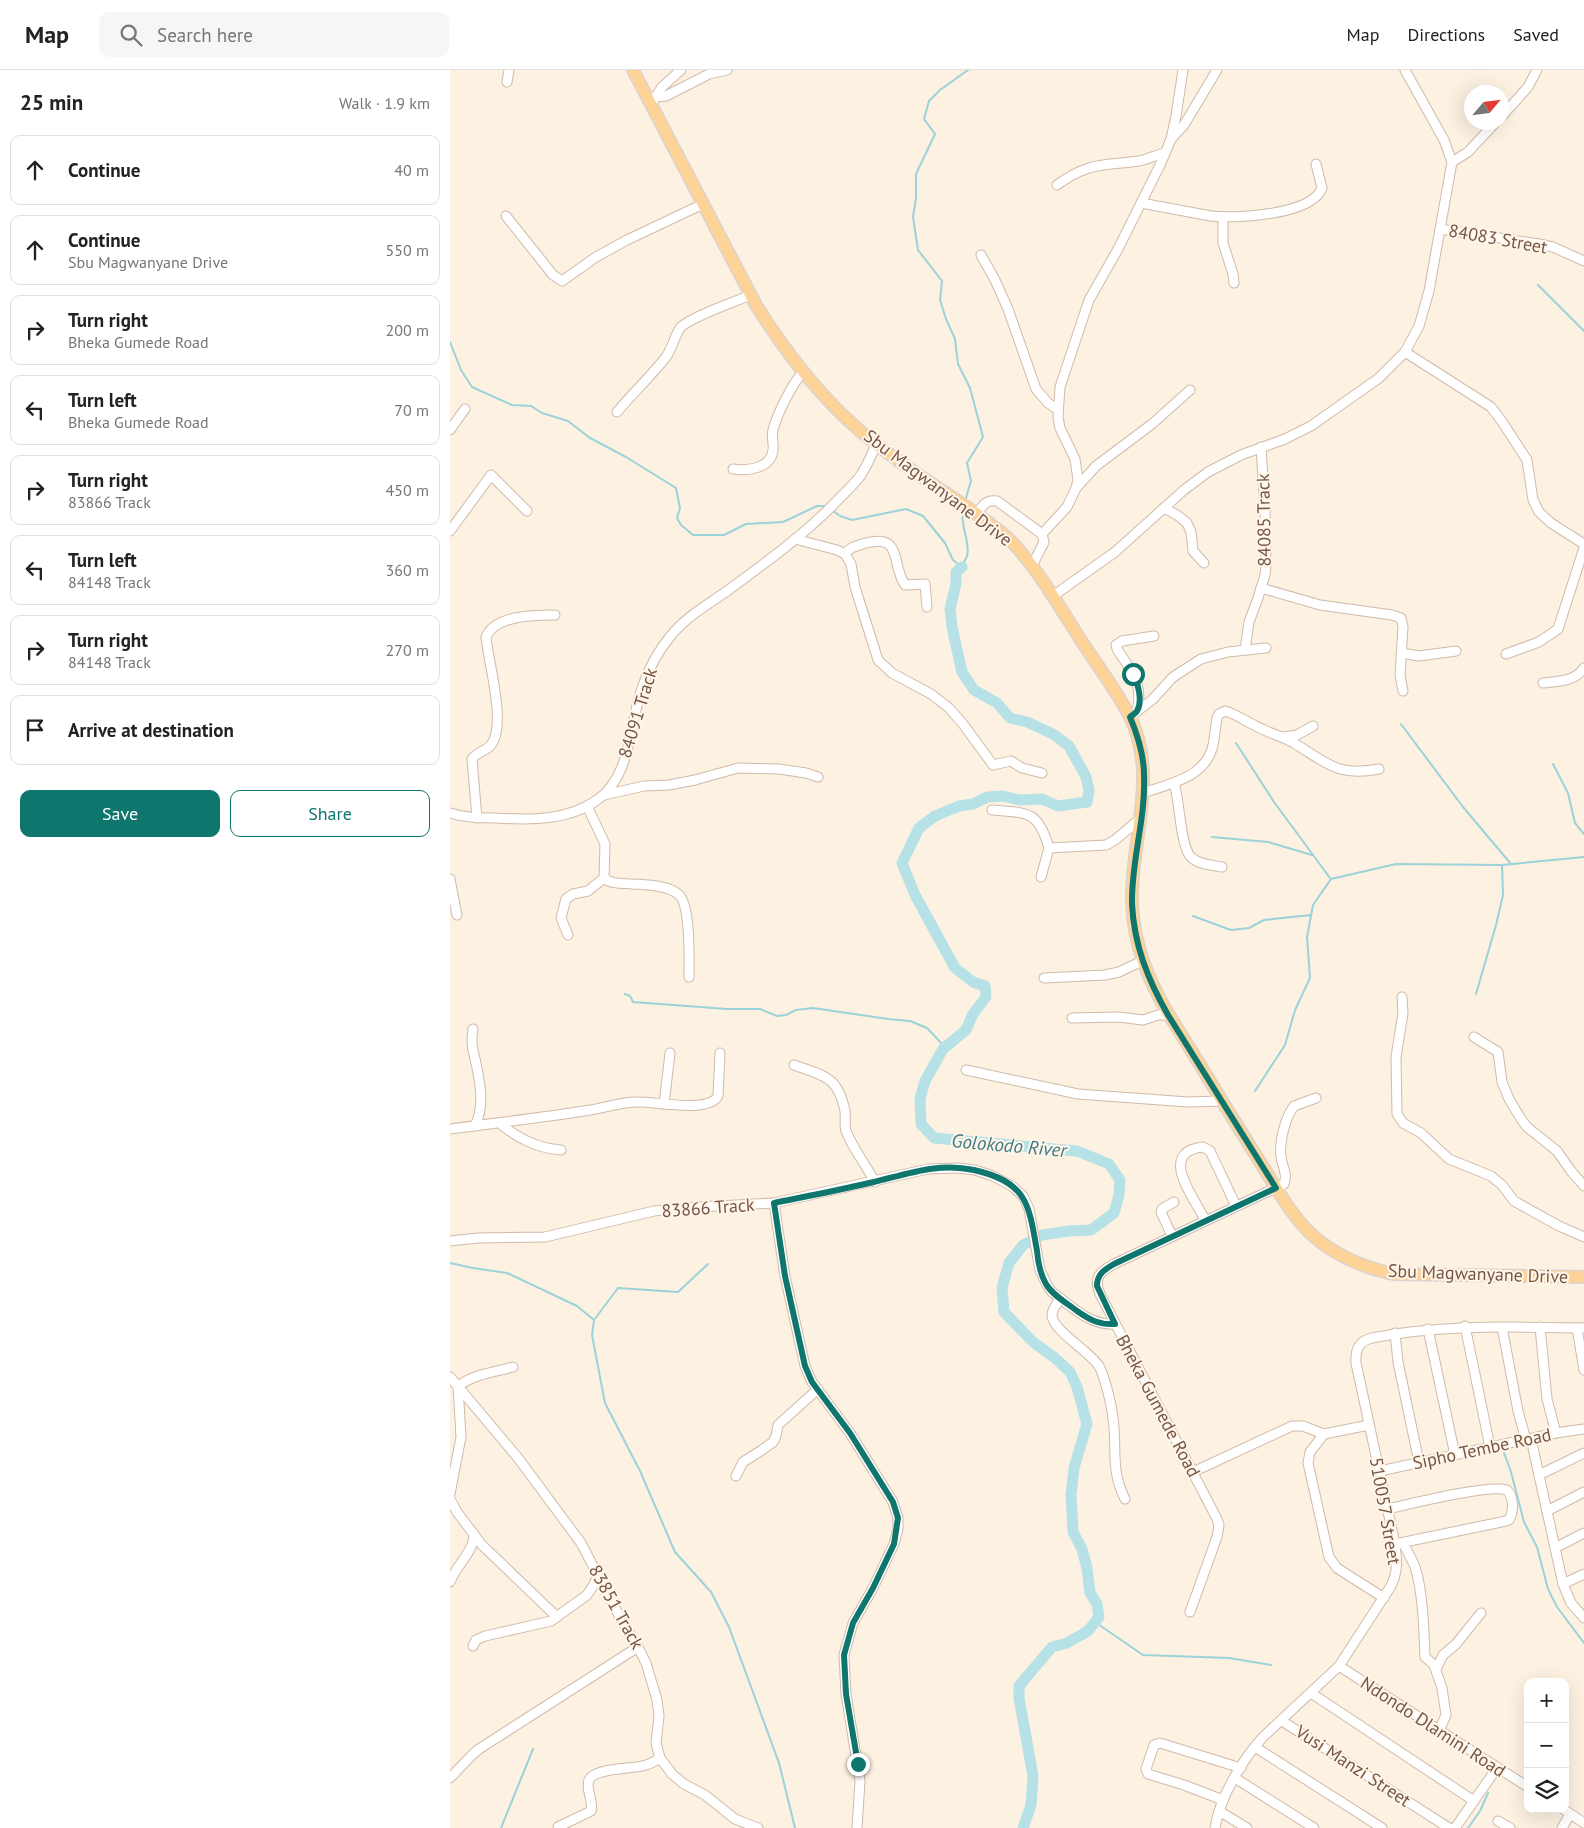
<!DOCTYPE html>
<html lang="en">
<head>
<meta charset="utf-8">
<style>
	:root { --surface:#fff; --page:#f6f6f6; --text:#222; --muted:#767676; --line:#e0e0e0; --accent:#0f766e }
	body { margin:0; font-family:"PT Sans",sans-serif; background:var(--page); color:var(--text) }
	.controls { position:absolute; right:15px; bottom:15px; display:grid; overflow:hidden; border-radius:10px; box-shadow:0 5px 20px #0002 }
	.controls button { width:45px; height:45px; display:grid; place-items:center; padding:0; border:0; border-bottom:1px solid var(--line); background:var(--surface); color:var(--text); font:25px sans-serif }
	.compass { position:absolute; left:1014px; top:15px; width:45px; height:45px; border-radius:50%; background:var(--surface); box-shadow:0 5px 20px #0002; rotate:62deg }
	.stop { position:absolute; width:15px; height:15px; margin:-11px; border:4px solid #0f766e; border-radius:50%; background:#fff }
	.stop.end { background:#0f766e; border-color:#fff; box-shadow:0 1px 5px #0008 }
	.list { margin:0; padding:0; list-style:none }
	h2 { display:flex; justify-content:space-between; align-items:center; height:65px; margin:0; padding:0 20px; font-size:21px }
	h2 small { font-size:16px; font-weight:400; color:var(--muted) }
	.list li { display:grid; grid-template-columns:32px 1fr auto; gap:15px; align-items:center; box-sizing:border-box; height:70px; margin:0 10px 10px; padding:0 10px; border:1px solid var(--line); border-radius:10px }
	.list b { display:block; font-size:19px; white-space:nowrap }
	.list p { margin:0; font-size:16px; white-space:nowrap; color:var(--muted) }
	.list em { font-size:16px; font-style:normal; color:var(--muted) }
	.actions { display:flex; gap:10px; padding:15px 20px }
	.actions a { flex:1; padding:11px 0; border:1px solid var(--accent); border-radius:10px; text-align:center; font-size:18px; color:var(--accent) }
	.actions .main { background:var(--accent); color:#fff }
	.icon { flex:none; width:28px; height:28px; fill:none; stroke:currentColor; stroke-width:2; stroke-linecap:round; stroke-linejoin:round }
	.map { position:relative; flex:none; width:1134px; height:1758px; overflow:hidden }
	header { display:flex; align-items:center; gap:30px; box-sizing:border-box; height:70px; padding:0 25px; background:var(--surface); border-bottom:1px solid var(--line) }
	header strong { font-size:24px }
	nav { display:flex; gap:28px; margin-inline-start:auto; font-size:18px }
	.search { width:350px; height:45px; background:var(--page); display:flex; align-items:center; gap:12px; box-sizing:border-box; padding:0 18px; border-radius:10px; color:var(--muted); font-size:19px }
	main { display:flex }
	aside { flex:1; background:var(--surface) }
	.map>svg:first-child { display:block }
	.lines { fill:none; stroke-linecap:round; stroke-linejoin:round }
	.stream { stroke:#9cd2d9; stroke-width:2 }
	.river { stroke:#b6e2e7; stroke-width:11 }
	.minor-casing { stroke:#d0baab; stroke-width:11 }
	.major-casing { stroke:#dbd3cf; stroke-width:14 }
	.minor { stroke:#fff; stroke-width:9 }
	.major { stroke:#fed398; stroke-width:11 }
	.route { stroke:#0f766e; stroke-width:6 }
	.labels { text-anchor:middle; stroke-width:4; stroke-linejoin:round; paint-order:stroke }
	.street-label { font-size:18px; fill:#755647; stroke:#fff5e8 }
	.water-label { font-size:19px; font-style:italic; fill:#3e7a82; stroke:#fff5e8 }
</style>
</head>
<body>
<header>
<strong>Map</strong>
<div class="search"><svg class="icon" aria-label="search" viewBox="0 0 24 24"><circle cx="10" cy="10" r="6"/><path d="M15 15l6 6"/></svg>Search here</div>
<nav><a>Map</a><a>Directions</a><a>Saved</a></nav>
</header>
<main>
<aside>
<h2>25 min<small>Walk · 1.9 km</small></h2>
<ul class="list">
<li><svg class="icon" aria-label="ahead" viewBox="0 0 24 24"><path d="M12 20V5M6 11l6-6 6 6"/></svg><div><b>Continue</b></div><em>40 m</em></li>
<li><svg class="icon" aria-label="ahead" viewBox="0 0 24 24"><path d="M12 20V5M6 11l6-6 6 6"/></svg><div><b>Continue</b><p>Sbu Magwanyane Drive</p></div><em>550 m</em></li>
<li><svg class="icon" aria-label="right" viewBox="0 0 24 24"><path d="M7 20v-9h11M14 6l5 5-5 5"/></svg><div><b>Turn right</b><p>Bheka Gumede Road</p></div><em>200 m</em></li>
<li><svg class="icon" aria-label="left" viewBox="0 0 24 24"><path d="M17 20v-9H6M10 6l-5 5 5 5"/></svg><div><b>Turn left</b><p>Bheka Gumede Road</p></div><em>70 m</em></li>
<li><svg class="icon" aria-label="right" viewBox="0 0 24 24"><path d="M7 20v-9h11M14 6l5 5-5 5"/></svg><div><b>Turn right</b><p>83866 Track</p></div><em>450 m</em></li>
<li><svg class="icon" aria-label="left" viewBox="0 0 24 24"><path d="M17 20v-9H6M10 6l-5 5 5 5"/></svg><div><b>Turn left</b><p>84148 Track</p></div><em>360 m</em></li>
<li><svg class="icon" aria-label="right" viewBox="0 0 24 24"><path d="M7 20v-9h11M14 6l5 5-5 5"/></svg><div><b>Turn right</b><p>84148 Track</p></div><em>270 m</em></li>
<li><svg class="icon" aria-label="arrive" viewBox="0 0 24 24"><path d="M6 21V4h12l-3 4 3 4H6"/></svg><div><b>Arrive at destination</b></div></li>
</ul>
<div class="actions"><a class="main">Save</a><a>Share</a></div>
</aside>
<div class="map">
<svg width="1134" height="1758" viewBox="0 0 1134 1758">
	<rect width="100%" height="100%" fill="#fdf1e2"/>
	<g class="lines">
		<!-- stream -->
		<g class="stream">
			<path d="M 1088,215 L 1134,261"/>
			<path d="M 0,272 L 11,300 L 22,317 L 62,335 L 81,336 L 92,343 L 118,351 L 140,368 L 176,387 L 226,418 L 230,438 L 227,448 L 231,455 L 243,465 L 274,465 L 296,454 L 333,452 L 367,436 L 376,436"/>
			<path d="M 515,431 L 521,411 L 517,393 L 533,367 L 520,318 L 508,294 L 505,269 L 496,249 L 490,230 L 492,211 L 468,180 L 463,147 L 466,128 L 466,104 L 485,64 L 474,49 L 479,31 L 490,20 L 518,0"/>
			<path d="M 382,440 L 390,446 L 402,450 L 456,439 L 473,446 L 495,473 L 503,490 L 512,497 C 513,493 516,489 517,486 C 521,472 509,455 513,438"/>
			<path d="M 951,654 L 1013,737 L 1061,794"/>
			<path d="M 786,673 L 824,732 L 880,808"/>
			<path d="M 1103,694 L 1118,723 L 1125,753 L 1134,764"/>
			<path d="M 762,767 L 818,772 L 862,785"/>
			<path d="M 743,846 L 781,860 L 799,858 L 814,850 L 861,845"/>
			<path d="M 175,924 L 180,926 L 183,932 L 277,939 L 310,939 L 327,946 L 336,945 L 346,940 L 363,938 L 438,949 L 460,951 L 477,958 L 495,977"/>
			<path d="M 1026,924 L 1046,855 L 1053,825 L 1052,795"/>
			<path d="M 805,1021 L 835,975 L 845,940 L 860,908 L 857,867 L 863,835 L 881,809 L 946,794 L 1052,795 L 1134,787"/>
			<path d="M 0,1193 L 23,1198 L 57,1203 L 127,1236 L 144,1250"/>
			<path d="M 258,1194 L 228,1222 L 168,1218 L 144,1250 L 142,1265 L 155,1333 L 190,1401 L 225,1482 L 261,1522 L 279,1557 L 329,1693 L 345,1758"/>
			<path d="M 1053,1380 L 1061,1402 L 1074,1452 L 1087,1477 L 1098,1519 L 1107,1537 L 1134,1573"/>
			<path d="M 645,1552 L 693,1585 L 779,1588 L 821,1595"/>
			<path d="M 51,1758 L 83,1679"/>
			<path d="M 1018,1758 L 1030,1741 L 1038,1723"/>
		</g>
		<!-- river -->
		<path class="river" d="M 512,497 L 506,502 L 506,514 L 500,539 L 502,557 L 512,602 L 524,620 L 547,633 L 560,648 L 577,652 L 603,664 L 619,676 L 636,707 L 639,720 L 637,732 L 608,736 L 592,729 L 570,730 L 553,726 L 537,727 L 523,734 L 509,736 L 485,746 L 469,758 L 452,793 L 465,825 L 505,898 L 523,912 L 535,916 L 536,927 L 523,944 L 516,960 L 493,979 L 475,1011 L 470,1029 L 471,1054 L 484,1068 L 627,1081 L 659,1094 L 670,1110 L 669,1125 L 664,1143 L 641,1160 L 619,1161 L 592,1165 L 573,1175 L 559,1193 L 552,1218 L 554,1242 L 583,1272 L 605,1288 L 620,1302 L 627,1317 L 637,1354 L 624,1398 L 621,1425 L 623,1462 L 632,1479 L 637,1498 L 640,1523 L 647,1534 L 649,1547 L 638,1561 L 617,1573 L 602,1577 L 569,1616 L 569,1628 L 583,1706 L 581,1735 L 573,1758"/>
		<defs>
			<g id="minor">
				<path d="M 57,12 L 59,0"/>
				<path d="M 207,27 L 216,26 L 259,4 L 277,0"/>
				<path d="M 203,31 L 212,17 L 231,0"/>
				<path d="M 1052,46 L 1078,17 L 1087,0"/>
				<path d="M 722,68 L 734,55 L 767,0"/>
				<path d="M 1002,92 L 1018,82 L 1046,52"/>
				<path d="M 607,115 C 638,92 653,96 689,91 C 698,89 706,85 715,83"/>
				<path d="M 691,133 L 761,146 C 786,149 862,145 872,118 L 866,94"/>
				<path d="M 56,146 L 103,205 L 112,211 L 146,187 L 177,170 L 253,134"/>
				<path d="M 773,148 L 773,173 L 783,204 L 784,213"/>
				<path d="M 990,159 L 1089,174 L 1103,177 L 1134,191"/>
				<path d="M 531,185 L 545,210 L 558,239 L 586,319 L 598,333 L 607,339"/>
				<path d="M 955,282 L 1041,337 L 1053,353 L 1077,390 L 1083,430 L 1089,442 L 1101,453 L 1134,474"/>
				<path d="M 167,342 C 183,323 201,306 216,287 C 222,279 226,262 231,257 C 243,246 284,232 301,225"/>
				<path d="M 0,360 L 15,339"/>
				<path d="M 283,399 C 297,401 321,399 323,380 C 324,373 321,367 323,360 C 327,344 342,314 353,302"/>
				<path d="M 627,417 L 646,396 L 702,354 L 740,320"/>
				<path d="M 714,438 L 727,445 L 737,453 L 741,462 L 743,481 L 754,493"/>
				<path d="M 527,444 C 532,436 536,429 547,431 L 592,464"/>
				<path d="M 0,461 L 41,405 L 77,441"/>
				<path d="M 345,469 L 387,480 L 395,484 L 401,494 L 405,517 L 428,590 L 442,603 L 481,624 L 499,638 L 513,654 L 543,695 L 561,691 L 572,698 L 592,703"/>
				<path d="M 395,484 C 401,476 407,476 416,473 C 453,463 441,495 455,515 L 475,514 L 477,537"/>
				<path d="M 582,496 L 594,472 L 592,464 L 617,437 L 626,418 L 628,410 L 625,389 L 610,358 L 608,347 L 610,317 L 639,230 L 668,179 L 710,95 L 721,69 L 726,46 L 733,0"/>
				<path d="M 811,518 L 870,535 L 942,545 L 951,548 L 953,557 L 950,605 L 953,621"/>
				<path d="M 603,526 L 665,482 L 734,420 L 758,402 L 791,385 L 835,369 L 861,356 L 929,308 L 955,282 L 969,256 L 979,221 L 1002,92 L 994,70 L 955,0"/>
				<path d="M 795,580 L 799,552 L 808,528 L 815,505 L 816,495 L 815,440 L 811,377"/>
				<path d="M 951,583 L 969,586 L 1006,581"/>
				<path d="M 1056,584 L 1089,572 L 1108,559 L 1134,478"/>
				<path d="M 1093,613 C 1109,611 1124,612 1134,598"/>
				<path d="M 687,641 C 694,613 681,601 667,579 L 666,575 L 672,571 L 704,566"/>
				<path d="M 680,647 L 703,629 L 723,607 L 751,589 L 778,582 L 816,578"/>
				<path d="M 833,667 L 847,665 L 863,656"/>
				<path d="M 724,713 C 730,730 730,779 742,788 C 750,795 762,795 772,797"/>
				<path d="M 693,723 C 719,714 753,708 762,679 C 765,669 765,658 767,648 L 769,644 L 775,641 C 786,644 795,651 806,656 C 818,663 832,666 844,673 C 877,693 887,707 929,699"/>
				<path d="M 154,725 L 194,716 L 219,715 L 245,710 L 288,698 L 329,699 L 356,703 L 368,707"/>
				<path d="M 137,736 L 155,774 L 154,808 C 162,815 173,813 183,814 C 197,815 217,815 228,824 C 241,833 239,890 239,907"/>
				<path d="M 542,740 C 578,743 588,740 599,778"/>
				<path d="M 0,743 C 15,748 30,748 45,748 C 79,750 118,751 147,730 C 178,709 179,665 188,632 C 194,608 204,587 219,568 C 235,547 256,536 277,521 C 314,494 351,467 383,435 C 392,425 403,416 411,405 C 417,395 422,385 426,374"/>
				<path d="M 27,748 L 22,689 C 27,682 36,681 41,675 C 57,655 38,591 36,567 C 45,545 85,545 105,545"/>
				<path d="M 591,807 L 599,778 L 656,775 L 665,770 L 691,748"/>
				<path d="M 0,809 L 7,845"/>
				<path d="M 118,865 L 111,848 L 116,829 L 123,824 L 138,821 L 154,808"/>
				<path d="M 594,908 L 655,905 L 669,902 L 692,891"/>
				<path d="M 952,927 L 953,943 L 946,987 L 947,1044 L 953,1053 L 971,1063 L 999,1089 L 1041,1106 L 1052,1115 L 1064,1131 L 1109,1156 L 1134,1167"/>
				<path d="M 622,948 L 668,947 L 693,950 L 708,945 L 719,945"/>
				<path d="M 23,959 C 20,976 24,982 27,998 C 31,1018 34,1037 25,1056"/>
				<path d="M 1024,967 L 1048,982 L 1052,1012 L 1059,1029 L 1071,1049 L 1077,1057 L 1107,1081 L 1121,1101 L 1134,1116"/>
				<path d="M 344,995 C 374,1006 388,1006 395,1041 C 396,1048 394,1054 396,1061 C 403,1079 416,1095 425,1112"/>
				<path d="M 516,1000 L 628,1024 L 738,1032 L 772,1031"/>
				<path d="M 214,1034 L 220,983"/>
				<path d="M 49,1053 C 68,1068 86,1078 111,1080"/>
				<path d="M 0,1059 C 45,1053 89,1048 134,1041 C 152,1039 171,1031 190,1032 C 207,1032 259,1043 268,1026 L 270,983"/>
				<path d="M 324,1133 L 335,1206 L 355,1296 L 362,1312 L 400,1363 L 443,1432 L 448,1448 L 448,1459 L 444,1474 L 423,1518 L 403,1553 L 394,1585 L 396,1624 L 410,1711 L 407,1758"/>
				<path d="M 755,1150 C 746,1130 706,1082 753,1077 L 760,1081 L 786,1136"/>
				<path d="M 722,1166 L 711,1142 L 712,1139 L 724,1132"/>
				<path d="M 0,1171 L 28,1168 L 95,1167 L 204,1141 L 248,1137 L 324,1133 L 478,1099 L 508,1098 L 525,1100 L 543,1106 L 562,1116 L 573,1126 L 579,1139 L 590,1200 L 597,1215 L 602,1222 C 621,1236 640,1256 665,1254"/>
				<path d="M 610,1228 C 608,1233 602,1239 602,1245 C 602,1261 643,1283 650,1298 C 657,1314 663,1341 664,1358 C 666,1386 662,1403 675,1429"/>
				<path d="M 1015,1256 L 1040,1377"/>
				<path d="M 1052,1257 L 1068,1341 L 1076,1370"/>
				<path d="M 1090,1257 L 1097,1329 L 1106,1363"/>
				<path d="M 1127,1258 L 1134,1300"/>
				<path d="M 978,1259 L 1005,1385"/>
				<path d="M 945,1263 L 948,1292 L 969,1392"/>
				<path d="M 0,1307 L 68,1388 L 131,1473 L 166,1540 L 190,1581 L 196,1593 L 207,1630 L 209,1646 L 206,1673 L 210,1688 L 222,1704 L 234,1714 L 255,1725 L 285,1749 L 308,1758"/>
				<path d="M 874,1364 L 860,1382 L 858,1393 L 879,1487 L 887,1498 L 934,1528"/>
				<path d="M 1081,1369 L 1113,1514 L 1121,1533 L 1134,1548"/>
				<path d="M 930,1401 L 1106,1363 L 1134,1359"/>
				<path d="M 743,1402 L 842,1356 L 853,1356 L 874,1364 L 919,1355"/>
				<path d="M 1089,1405 L 1134,1383"/>
				<path d="M 286,1406 L 293,1392 L 312,1380 L 323,1372 L 326,1366 L 328,1355 L 368,1319"/>
				<path d="M 0,1424 L 11,1367 L 8,1316 C 25,1304 44,1302 63,1297"/>
				<path d="M 0,1429 L 7,1442 L 31,1474 L 107,1547"/>
				<path d="M 938,1439 C 960,1434 1039,1414 1057,1420 C 1064,1428 1064,1441 1059,1450 L 1056,1451 L 945,1474"/>
				<path d="M 1097,1441 L 1134,1422"/>
				<path d="M 953,1473 C 957,1481 962,1489 965,1497 C 973,1521 974,1562 975,1587 L 984,1595 L 992,1618 L 996,1645 L 989,1661"/>
				<path d="M 1105,1478 L 1134,1463"/>
				<path d="M 0,1512 C 6,1495 24,1482 24,1464"/>
				<path d="M 1113,1514 L 1134,1504"/>
				<path d="M 740,1542 L 767,1467 L 769,1455 L 767,1449 L 650,1224 C 643,1207 650,1202 664,1194 L 834,1114 C 838,1103 832,1097 831,1087 C 829,1072 835,1048 844,1036 L 866,1028"/>
				<path d="M 23,1576 L 26,1570 L 35,1566 L 101,1551 L 137,1525 L 143,1516 L 148,1505"/>
				<path d="M 889,1596 L 1078,1717"/>
				<path d="M 986,1599 L 993,1585 L 1006,1574 L 1031,1543"/>
				<path d="M 861,1623 L 1024,1731"/>
				<path d="M 832,1651 L 999,1758"/>
				<path d="M 805,1677 L 932,1758"/>
				<path d="M 0,1708 L 22,1685 L 29,1679 L 188,1577"/>
				<path d="M 785,1708 L 864,1758"/>
				<path d="M 773,1730 L 734,1715 L 698,1704 L 696,1699 L 704,1675 L 710,1673 L 791,1698"/>
				<path d="M 1113,1739 L 1134,1753"/>
				<path d="M 769,1741 L 797,1758"/>
				<path d="M 1048,1751 L 1060,1758"/>
				<path d="M 108,1757 L 141,1741 C 144,1730 135,1720 139,1710 C 144,1698 180,1699 192,1696 C 198,1695 204,1692 210,1688"/>
				<path d="M 765,1758 C 770,1727 792,1690 813,1667 L 889,1596 L 941,1516 C 948,1502 947,1490 945,1474 L 906,1293 C 905,1280 909,1271 922,1268 C 992,1254 1063,1257 1134,1258"/>
				<path d="M 1005,1758 L 1047,1698"/>
				<path d="M 1112,1758 L 1120,1744"/>
			</g>
			<path id="major" d="M 183,0 L 306,235 C 339,288 377,336 426,374 C 451,393 478,412 505,429 C 524,442 544,455 561,471 C 590,501 611,540 634,575 C 649,598 666,620 679,645 C 710,706 680,770 682,834 C 684,875 698,910 719,945 C 748,991 776,1038 805,1084 C 822,1110 837,1140 859,1162 C 883,1185 911,1197 943,1204 L 1134,1207"/>
		</defs>
		<!-- minor casing -->
		<use href="#minor" class="minor-casing"/>
		<!-- major casing -->
		<use href="#major" class="major-casing"/>
		<!-- minor -->
		<use href="#minor" class="minor"/>
		<!-- major -->
		<use href="#major" class="major"/>
	</g>
	<g class="lines">
		<!-- route -->
		<path class="route" d="M 408,1694 L 396,1624 L 394,1585 L 403,1553 L 423,1518 L 444,1474 L 448,1448 L 443,1432 L 400,1363 L 362,1312 L 355,1296 L 335,1206 L 324,1133 C 357,1126 390,1120 424,1112 C 457,1104 489,1092 524,1100 C 577,1112 579,1134 587,1181 C 588,1192 590,1204 596,1214 C 602,1225 617,1233 627,1241 C 640,1250 649,1255 665,1254 L 647,1216 C 647,1204 654,1200 664,1194 L 826,1118 L 718,945 C 698,910 684,875 682,834 C 681,791 696,749 694,705 C 694,685 688,666 680,647 C 682,645 685,644 687,641 C 693,631 688,613 683,604"/>
	</g>
	<g class="labels">
		<!-- street labels -->
		<g class="street-label">
			<text transform="translate(1048 169) rotate(10)" y="6">84083 Street</text>
			<text transform="translate(488 418) rotate(37)" y="6">Sbu Magwanyane Drive</text>
			<text transform="translate(814 450) rotate(-91)" y="6">84085 Track</text>
			<text transform="translate(188 643) rotate(-73)" y="6">84091 Track</text>
			<text transform="translate(258 1138) rotate(-4)" y="6">83866 Track</text>
			<text transform="translate(1028 1204) rotate(2)" y="6">Sbu Magwanyane Drive</text>
			<text transform="translate(708 1336) rotate(62)" y="6">Bheka Gumede Road</text>
			<text transform="translate(1032 1379) rotate(-12)" y="6">Sipho Tembe Road</text>
			<text transform="translate(935 1441) rotate(80)" y="6">510057 Street</text>
			<text transform="translate(166 1537) rotate(61)" y="6">83851 Track</text>
			<text transform="translate(983 1657) rotate(33)" y="6">Ndondo Dlamini Road</text>
			<text transform="translate(903 1696) rotate(33)" y="6">Vusi Manzi Street</text>
		</g>
		<!-- water labels -->
		<g class="water-label">
			<text transform="translate(559 1075) rotate(5)" y="7">Golokodo River</text>
		</g>
	</g>
</svg>
<div class="controls">
<button>+</button>
<button>−</button>
<button><svg class="icon" aria-label="layers" viewBox="0 0 24 24"><path d="M12 4l9 5-9 5-9-5zM3 14l9 5 9-5"/></svg></button>
</div>
<svg class="compass" viewBox="-18 -18 36 36"><path d="M0-13l5 13h-10z" fill="#e53935"/><path d="M0 13l5-13h-10z" fill="#767676"/></svg>
<div class="stop" style="left:683px;top:604px"></div>
<div class="stop end" style="left:408px;top:1694px"></div>
</div>
</main>
</body>
</html>
